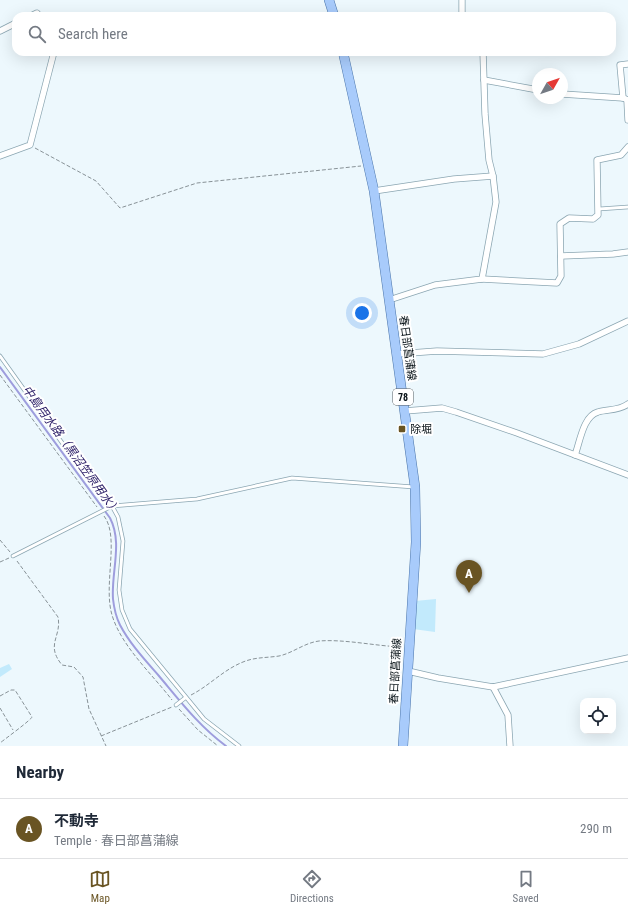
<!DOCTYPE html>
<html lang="en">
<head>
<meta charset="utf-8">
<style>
	:root { --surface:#fff; --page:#f2f2f3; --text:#1f2937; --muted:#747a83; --line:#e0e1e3; --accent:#695423 }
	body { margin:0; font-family:"Roboto Condensed","Noto Sans JP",sans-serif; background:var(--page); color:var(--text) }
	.controls { position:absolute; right:12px; bottom:12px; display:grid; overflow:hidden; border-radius:8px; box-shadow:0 4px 16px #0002 }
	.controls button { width:36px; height:36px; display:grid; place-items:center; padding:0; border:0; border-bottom:1px solid var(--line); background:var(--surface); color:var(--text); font:20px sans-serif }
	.compass { position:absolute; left:532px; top:68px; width:36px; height:36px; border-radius:50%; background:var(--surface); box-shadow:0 4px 16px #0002; rotate:50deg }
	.you { position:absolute; left:362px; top:313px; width:14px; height:14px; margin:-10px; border:3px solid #fff; border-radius:50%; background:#1a73e8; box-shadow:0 0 0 6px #1a73e833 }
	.badge { display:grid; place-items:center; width:26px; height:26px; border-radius:50%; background:var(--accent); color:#fff; font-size:13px; font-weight:700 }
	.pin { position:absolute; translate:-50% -33px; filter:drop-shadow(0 1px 2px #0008) }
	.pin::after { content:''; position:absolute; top:21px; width:14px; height:12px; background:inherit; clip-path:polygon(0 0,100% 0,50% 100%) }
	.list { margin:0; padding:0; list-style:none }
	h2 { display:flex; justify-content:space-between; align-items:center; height:52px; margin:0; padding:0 16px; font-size:17px }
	h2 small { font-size:13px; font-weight:400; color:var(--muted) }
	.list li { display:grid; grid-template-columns:26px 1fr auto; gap:12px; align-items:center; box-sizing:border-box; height:60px; padding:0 16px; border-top:1px solid var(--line) }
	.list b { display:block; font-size:15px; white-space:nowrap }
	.list p { margin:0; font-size:13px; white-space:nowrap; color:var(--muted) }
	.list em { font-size:13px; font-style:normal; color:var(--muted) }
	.icon { flex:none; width:22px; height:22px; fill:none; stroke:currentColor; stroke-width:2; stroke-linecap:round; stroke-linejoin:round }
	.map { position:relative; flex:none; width:628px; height:746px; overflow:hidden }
	.search { position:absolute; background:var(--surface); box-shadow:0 4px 16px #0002; left:12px; right:12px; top:12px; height:44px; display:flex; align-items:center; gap:10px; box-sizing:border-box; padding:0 14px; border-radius:12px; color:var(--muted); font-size:15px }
	.sheet { height:112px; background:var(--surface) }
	nav { display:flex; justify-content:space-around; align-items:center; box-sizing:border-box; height:56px; border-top:1px solid var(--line); background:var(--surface); font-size:11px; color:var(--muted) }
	nav a { display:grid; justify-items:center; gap:2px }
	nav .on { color:var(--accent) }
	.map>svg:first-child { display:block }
	.green { fill:#c2eafc }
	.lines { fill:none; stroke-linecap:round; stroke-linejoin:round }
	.stream { stroke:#9e9ddd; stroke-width:2 }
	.service-casing { stroke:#8ba6b2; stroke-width:4.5 }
	.minor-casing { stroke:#8ba6b2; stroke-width:7 }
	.primary-casing { stroke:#4b75aa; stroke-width:10 }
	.path { stroke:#889297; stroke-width:1; stroke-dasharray:4 2; stroke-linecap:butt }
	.service { stroke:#fff; stroke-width:3 }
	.minor { stroke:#fff; stroke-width:5.5 }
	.primary { stroke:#a8cbfb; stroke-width:9 }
	.poi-dot { fill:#695423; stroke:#fff; stroke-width:1.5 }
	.labels { text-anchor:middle; stroke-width:4; stroke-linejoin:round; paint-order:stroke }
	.shield { fill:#fff; stroke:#545a5e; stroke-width:1 }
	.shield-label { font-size:10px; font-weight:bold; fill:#0a1419 }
	.street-label { font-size:11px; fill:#0a1419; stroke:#fff }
	.poi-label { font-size:11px; fill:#0a1419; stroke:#fff; text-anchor:start }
	.water-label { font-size:12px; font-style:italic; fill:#2a1d66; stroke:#fff }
</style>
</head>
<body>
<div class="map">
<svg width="628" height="746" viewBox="0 0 628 746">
	<rect width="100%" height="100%" fill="#edf8fd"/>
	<!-- green -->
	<g class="green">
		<path d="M 436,599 L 435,632 L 413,629 L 415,601 Z"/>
		<path d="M 9,664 L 12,669 L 0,677 L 0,668 Z"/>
	</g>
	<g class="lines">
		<!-- stream -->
		<path class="stream" d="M 0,367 L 110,518 C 123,543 111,572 113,599 C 114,608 116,617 120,625 C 130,644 145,660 159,676 C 180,701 199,726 226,746"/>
		<defs>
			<g id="service">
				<path d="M 599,209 L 628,207"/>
				<path d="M 0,356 L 88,479 L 112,506 L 118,517 L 123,541 L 119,590 L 122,610 L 130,629 L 204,719 L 239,746"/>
				<path d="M 13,556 L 112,506 L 197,499 L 292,478 L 414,487"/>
				<path d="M 176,705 L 185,698"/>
			</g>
			<g id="minor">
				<path d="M 31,16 L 37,13 L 39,16"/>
				<path d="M 462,16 L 462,0"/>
				<path d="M 0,31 L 16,23"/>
				<path d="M 484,80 L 538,90"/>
				<path d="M 562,94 L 623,98 L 628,100"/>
				<path d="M 623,98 L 620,65 L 628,64"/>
				<path d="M 627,100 L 628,120"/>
				<path d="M 0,156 L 30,145 L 54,52"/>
				<path d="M 374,191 L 454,179 L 493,176"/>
				<path d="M 561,256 L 613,254 L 628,252"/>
				<path d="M 482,279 L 557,283 L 561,276 L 560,224 L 569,218 L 593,219 L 598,215 L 597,160 L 621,155 L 628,147"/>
				<path d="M 389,300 L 435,285 L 482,279 L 496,202 L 493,176 L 489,160 L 485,114 L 483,52"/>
				<path d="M 397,354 L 437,351 L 543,354 L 579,344 L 628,321"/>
				<path d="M 405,411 L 442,408 L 456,412 L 517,433 L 628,475"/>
				<path d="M 575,455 C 580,442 583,416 598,412 C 608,409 619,411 628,404"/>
				<path d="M 408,671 L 438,678 L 493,687 L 628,658"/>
				<path d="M 493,687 L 508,715 L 510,746"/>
			</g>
			<g id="primary">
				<path d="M 329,0 L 334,16"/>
				<path d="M 343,52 L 374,191 L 415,487 L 416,542 L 403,746"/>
			</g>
		</defs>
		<!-- service casing -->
		<use href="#service" class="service-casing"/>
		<!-- minor casing -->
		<use href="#minor" class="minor-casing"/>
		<!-- primary casing -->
		<use href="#primary" class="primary-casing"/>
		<!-- path -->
		<g class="path">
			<path d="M 35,148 L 96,181 L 120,208 L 197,183 L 361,166"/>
			<path d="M 0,375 L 97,507"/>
			<path d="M 104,516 C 120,537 103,585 112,615 C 121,646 153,675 172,700"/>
			<path d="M 0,540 L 10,552"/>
			<path d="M 17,561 L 58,617 C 62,637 45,644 62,665 L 74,667 L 83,677 L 89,709 L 106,746"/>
			<path d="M 0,562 L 9,558"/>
			<path d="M 191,695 C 209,686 223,670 243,662 C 255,657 266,658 279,656 C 293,653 304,643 319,641 C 345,639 375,646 402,647"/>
			<path d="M 0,696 L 11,690 L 15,690 L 32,717 C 31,720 5,739 0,743"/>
			<path d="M 0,708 L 13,730"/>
			<path d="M 179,709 L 198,730 L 218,746"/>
			<path d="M 101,736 L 172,707"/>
		</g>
		<!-- service -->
		<use href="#service" class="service"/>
		<!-- minor -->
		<use href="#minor" class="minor"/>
		<!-- primary -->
		<use href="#primary" class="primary"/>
	</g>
	<!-- markers -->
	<rect class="poi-dot" x="398" y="425" width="8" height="8" rx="2"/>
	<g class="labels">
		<!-- shield labels -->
		<rect class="shield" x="393" y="389" width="20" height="16" rx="3"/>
		<g class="shield-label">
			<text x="403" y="401">78</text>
		</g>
		<!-- street labels -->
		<g class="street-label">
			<text transform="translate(408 348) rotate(82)" y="4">春日部菖蒲線</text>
			<text transform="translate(395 671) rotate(-87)" y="4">春日部菖蒲線</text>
		</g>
		<!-- poi labels -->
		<g class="poi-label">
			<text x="410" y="433">除堀</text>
		</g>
		<!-- water labels -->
		<g class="water-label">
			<text transform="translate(71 450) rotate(54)" y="4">中島用水路（黒沼笠原用水）</text>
		</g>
	</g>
</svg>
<div class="controls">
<button><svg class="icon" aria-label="locate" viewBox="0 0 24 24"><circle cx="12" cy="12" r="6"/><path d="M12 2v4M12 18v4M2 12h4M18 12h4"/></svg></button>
</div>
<svg class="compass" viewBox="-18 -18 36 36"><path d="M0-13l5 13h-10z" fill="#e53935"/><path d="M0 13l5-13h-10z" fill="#747a83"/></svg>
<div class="you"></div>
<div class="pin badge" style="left:469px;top:593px">A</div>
<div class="search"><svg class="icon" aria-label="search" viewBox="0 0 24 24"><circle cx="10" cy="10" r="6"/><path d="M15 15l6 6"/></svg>Search here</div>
</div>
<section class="sheet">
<h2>Nearby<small></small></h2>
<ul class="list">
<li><span class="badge">A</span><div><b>不動寺</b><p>Temple · 春日部菖蒲線</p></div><em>290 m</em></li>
</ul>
</section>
<nav>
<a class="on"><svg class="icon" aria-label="map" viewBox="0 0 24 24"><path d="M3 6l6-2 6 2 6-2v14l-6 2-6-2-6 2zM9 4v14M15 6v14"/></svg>Map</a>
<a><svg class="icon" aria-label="directions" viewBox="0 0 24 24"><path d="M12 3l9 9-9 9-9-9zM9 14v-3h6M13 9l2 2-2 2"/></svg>Directions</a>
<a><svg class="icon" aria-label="saved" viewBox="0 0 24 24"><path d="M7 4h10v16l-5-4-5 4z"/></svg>Saved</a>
</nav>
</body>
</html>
